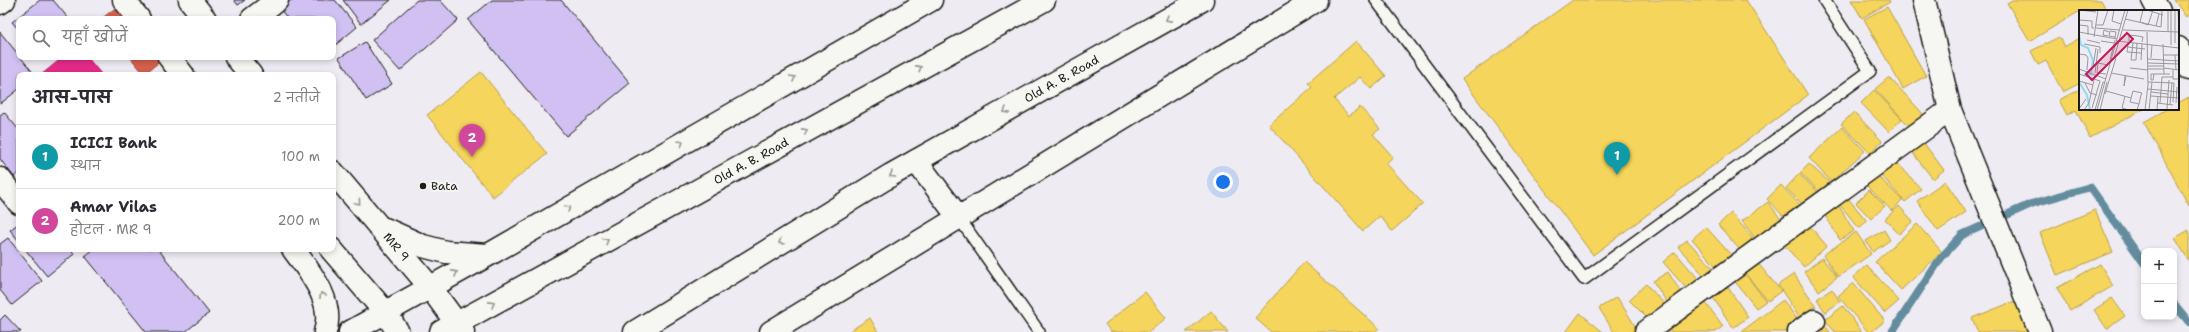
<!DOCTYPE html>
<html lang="hi">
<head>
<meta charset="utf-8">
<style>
	:root { --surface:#fff; --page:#f7f7f7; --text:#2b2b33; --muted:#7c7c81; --line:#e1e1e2; --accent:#111827 }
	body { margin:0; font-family:"Shantell Sans","Playpen Sans Deva",sans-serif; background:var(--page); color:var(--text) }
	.controls { position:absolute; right:12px; bottom:12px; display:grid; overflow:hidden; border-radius:8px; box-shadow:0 2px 6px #0003 }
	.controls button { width:36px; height:36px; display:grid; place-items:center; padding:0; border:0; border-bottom:1px solid var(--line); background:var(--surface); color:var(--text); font:20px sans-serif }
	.you { position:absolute; left:1223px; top:182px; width:14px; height:14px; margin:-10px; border:3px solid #fff; border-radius:50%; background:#1a73e8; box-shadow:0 0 0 6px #1a73e833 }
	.badge { display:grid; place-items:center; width:26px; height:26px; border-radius:50%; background:var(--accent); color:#fff; font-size:13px; font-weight:700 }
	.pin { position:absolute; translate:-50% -33px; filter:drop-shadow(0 1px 2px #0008) }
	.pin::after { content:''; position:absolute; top:21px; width:14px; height:12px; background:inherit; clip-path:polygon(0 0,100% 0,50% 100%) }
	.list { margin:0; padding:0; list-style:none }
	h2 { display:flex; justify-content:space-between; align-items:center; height:52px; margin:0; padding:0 16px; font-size:17px }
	h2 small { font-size:13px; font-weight:400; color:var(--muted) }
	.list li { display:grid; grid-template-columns:26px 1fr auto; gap:12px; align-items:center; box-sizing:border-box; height:64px; padding:0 16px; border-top:1px solid var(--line) }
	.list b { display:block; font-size:15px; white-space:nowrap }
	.list p { margin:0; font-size:13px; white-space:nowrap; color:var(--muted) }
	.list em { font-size:13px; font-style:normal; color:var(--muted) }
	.icon { flex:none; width:22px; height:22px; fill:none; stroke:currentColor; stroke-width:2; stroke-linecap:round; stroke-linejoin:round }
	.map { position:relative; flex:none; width:2189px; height:332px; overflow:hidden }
	.search { position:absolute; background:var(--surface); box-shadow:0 2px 6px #0003; left:16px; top:16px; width:320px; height:44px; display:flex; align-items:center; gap:10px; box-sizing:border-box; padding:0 14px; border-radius:8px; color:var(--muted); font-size:15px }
	.panel { position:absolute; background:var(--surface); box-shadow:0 2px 6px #0003; left:16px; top:72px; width:320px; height:180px; border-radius:8px }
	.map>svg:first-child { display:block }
	.homes { fill:#f6d55c; stroke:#b59e49 }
	.shops { fill:#d6604d; stroke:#9e4c3e }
	.health { fill:#e7298a; stroke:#aa2569 }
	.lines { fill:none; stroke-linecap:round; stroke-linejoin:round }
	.stream { stroke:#638d9e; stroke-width:8 }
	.building { fill:#d1c1f2; stroke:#1c1c1c }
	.service-casing { stroke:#1c1c1c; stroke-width:14 }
	.minor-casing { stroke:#1c1c1c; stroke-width:25 }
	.tertiary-casing { stroke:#1c1c1c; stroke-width:25 }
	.secondary-casing { stroke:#1c1c1c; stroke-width:25 }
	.service { stroke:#f6f6f2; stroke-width:11 }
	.minor { stroke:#f6f6f2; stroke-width:22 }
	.tertiary { stroke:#f6f6f2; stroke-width:22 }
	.secondary { stroke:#f6f6f2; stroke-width:22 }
	.oneway { stroke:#949492 }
	.poi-dot { fill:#1c1c1c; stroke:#f6f6f2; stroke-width:1.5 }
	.labels { text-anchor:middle; stroke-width:4; stroke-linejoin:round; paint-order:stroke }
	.street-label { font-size:12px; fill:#1c1c1c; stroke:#f6f6f2 }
	.poi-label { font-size:12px; fill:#1c1c1c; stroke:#f6f6f2; text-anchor:start }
	.inset-river { fill:none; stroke:#92d9f4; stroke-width:2 }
	.inset-road { fill:none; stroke:#9b989c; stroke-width:1 }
	.view { fill:#c2185b; fill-opacity:0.15; stroke:#c2185b; stroke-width:2 }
	.inset-edge { fill:none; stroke:#1c1c1c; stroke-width:2 }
</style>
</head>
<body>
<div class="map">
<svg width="2189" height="332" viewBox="0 0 2189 332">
	<rect width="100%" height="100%" fill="#efebf2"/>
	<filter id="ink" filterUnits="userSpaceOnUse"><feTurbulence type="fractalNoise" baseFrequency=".025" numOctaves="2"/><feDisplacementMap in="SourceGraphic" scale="8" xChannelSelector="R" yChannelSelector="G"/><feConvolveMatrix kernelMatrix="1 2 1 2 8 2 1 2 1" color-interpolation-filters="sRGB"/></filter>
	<g filter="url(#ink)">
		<!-- homes -->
		<g class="homes">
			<path d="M 1573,0 L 1746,0 L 1808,95 L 1593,255 L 1462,79 Z"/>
			<path d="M 1851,0 L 1889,0 L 1890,2 L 1862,18 Z"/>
			<path d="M 2012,0 L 2101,0 L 2107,11 L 2080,11 L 2030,41 L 2007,3 Z"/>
			<path d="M 2174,0 L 2189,0 L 2189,14 L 2186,17 Z"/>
			<path d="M 1887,7 L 1926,76 L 1903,89 L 1864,19 Z"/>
			<path d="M 2059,37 L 2064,47 L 2080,38 L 2080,83 L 2063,92 L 2046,61 L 2038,65 L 2031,51 Z"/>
			<path d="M 1356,41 L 1386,76 L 1371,89 L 1360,77 L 1334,99 L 1349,116 L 1360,107 L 1380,129 L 1373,134 L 1393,157 L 1386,163 L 1423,204 L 1392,231 L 1380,216 L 1363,231 L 1269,125 L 1312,87 L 1308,83 Z"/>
			<path d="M 481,72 L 547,154 L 493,197 L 427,115 Z"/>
			<path d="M 1889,77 L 1924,115 L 1911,128 L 1875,89 Z"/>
			<path d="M 2080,89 L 2080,109 L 2144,109 L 2090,138 L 2076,110 L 2067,115 L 2059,100 Z"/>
			<path d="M 1874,90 L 1902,119 L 1889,132 L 1861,103 Z"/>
			<path d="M 2189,97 L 2189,206 L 2144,122 L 2167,109 L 2178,109 L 2178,103 Z"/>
			<path d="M 1854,112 L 1882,141 L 1870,153 L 1841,124 Z"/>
			<path d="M 1842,127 L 1865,151 L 1831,182 L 1809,158 Z"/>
			<path d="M 1920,138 L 1944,170 L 1933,179 L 1908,147 Z"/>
			<path d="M 1895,160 L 1921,189 L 1905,202 L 1880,174 Z"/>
			<path d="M 1809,164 L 1829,182 L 1820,192 L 1800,173 Z"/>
			<path d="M 1799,174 L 1820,194 L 1806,208 L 1786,188 Z"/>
			<path d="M 1876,174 L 1902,200 L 1892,211 L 1866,185 Z"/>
			<path d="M 1945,181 L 1966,212 L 1938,231 L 1917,201 Z"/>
			<path d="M 1781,185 L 1801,206 L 1787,220 L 1767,199 Z"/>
			<path d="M 1869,190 L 1885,206 L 1871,219 L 1856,203 Z"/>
			<path d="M 1847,197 L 1867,221 L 1859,228 L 1839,204 Z"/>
			<path d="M 1768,202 L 1786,226 L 1760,245 L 1742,221 Z"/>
			<path d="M 1837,203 L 1854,231 L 1840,240 L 1823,212 Z"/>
			<path d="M 1899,206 L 1913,221 L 1899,234 L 1885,219 Z"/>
			<path d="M 2095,210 L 2113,252 L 2057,275 L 2040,233 Z"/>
			<path d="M 1731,213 L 1753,238 L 1740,250 L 1718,225 Z"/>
			<path d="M 1807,223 L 1827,246 L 1804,267 L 1783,244 Z"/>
			<path d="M 1917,224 L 1942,252 L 1901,290 L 1875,262 Z"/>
			<path d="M 1706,227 L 1732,256 L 1718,269 L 1692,239 Z"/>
			<path d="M 1884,230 L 1890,240 L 1873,252 L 1866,241 Z"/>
			<path d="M 2189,230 L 2189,261 L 2175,238 Z"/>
			<path d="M 1856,232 L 1871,254 L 1838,277 L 1823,255 Z"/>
			<path d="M 1687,240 L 1717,272 L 1708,280 L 1678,247 Z"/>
			<path d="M 1675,252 L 1702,283 L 1690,293 L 1663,262 Z"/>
			<path d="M 1822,258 L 1837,277 L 1819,291 L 1804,272 Z"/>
			<path d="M 1756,261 L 1781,291 L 1768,301 L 1743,271 Z"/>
			<path d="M 1304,262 L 1379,328 L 1375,332 L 1271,332 L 1255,318 Z"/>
			<path d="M 2100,264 L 2113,286 L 2070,311 L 2057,288 Z"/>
			<path d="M 1867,265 L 1899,301 L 1885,313 L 1853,277 Z"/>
			<path d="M 1743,271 L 1766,301 L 1756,308 L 1733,279 Z"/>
			<path d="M 1668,272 L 1684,297 L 1670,307 L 1653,281 Z"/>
			<path d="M 1794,274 L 1816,306 L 1799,317 L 1778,285 Z"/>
			<path d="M 1853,283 L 1885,321 L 1871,332 L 1868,332 L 1838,296 Z"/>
			<path d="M 1646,284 L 1668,308 L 1652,323 L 1629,300 Z"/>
			<path d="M 1727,286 L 1748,317 L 1733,328 L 1712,296 Z"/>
			<path d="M 1832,289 L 1840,302 L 1825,312 L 1817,299 Z"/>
			<path d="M 1145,292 L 1166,318 L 1149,332 L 1111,332 L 1105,324 Z"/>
			<path d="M 1617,297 L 1637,329 L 1632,332 L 1614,332 L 1599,308 Z"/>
			<path d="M 2112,298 L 2125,316 L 2107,329 L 2094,310 Z"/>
			<path d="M 2020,299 L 2033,332 L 1978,332 L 1972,318 Z"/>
			<path d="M 1783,300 L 1801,324 L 1791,332 L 1741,332 Z"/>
			<path d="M 1705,302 L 1723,326 L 1716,332 L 1665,332 Z"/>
			<path d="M 1843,306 L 1862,332 L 1835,332 L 1825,320 Z"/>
			<path d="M 1211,311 L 1228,332 L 1186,332 Z"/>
			<path d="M 1580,313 L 1603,332 L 1566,332 Z"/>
			<path d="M 870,318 L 878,332 L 848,332 Z"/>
			<path d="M 1822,322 L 1830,332 L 1809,332 Z"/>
		</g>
		<!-- shops -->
		<g class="shops">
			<path d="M 118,6 L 129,19 L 101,19 Z"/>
			<path d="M 130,57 L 160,57 L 162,60 L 144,74 Z"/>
		</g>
		<!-- health -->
		<path class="health" d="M 63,57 L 87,57 L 102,75 L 41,75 Z"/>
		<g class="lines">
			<!-- stream -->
			<g class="stream">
				<path d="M 2174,304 L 2189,322"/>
				<path d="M 1892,332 L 1941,258 L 1962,235 L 2031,204 L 2090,187 L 2144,263"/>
			</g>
		</g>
		<!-- building -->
		<g class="building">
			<path d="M 40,0 L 53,0 L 69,19 L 19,19 L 19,30 L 12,22 Z"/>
			<path d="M 234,0 L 245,0 L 238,5 Z"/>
			<path d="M 291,0 L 335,0 L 357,27 L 333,47 L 333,19 L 288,19 L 280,9 Z"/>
			<path d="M 343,0 L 391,0 L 361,24 Z"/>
			<path d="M 417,0 L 440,0 L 458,20 L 400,71 L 372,40 Z"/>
			<path d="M 492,0 L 561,0 L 630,83 L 566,136 L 468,20 Z"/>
			<path d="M 0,32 L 35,75 L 19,75 L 19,89 L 0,104 Z"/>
			<path d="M 365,42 L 392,84 L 366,100 L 339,58 Z"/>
			<path d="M 4,112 L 19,130 L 19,173 L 14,177 L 0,159 L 0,115 Z"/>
			<path d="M 19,223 L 19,241 L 10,230 Z"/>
			<path d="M 8,238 L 42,281 L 12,305 L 0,290 L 0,244 Z"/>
			<path d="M 25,249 L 71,249 L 74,254 L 47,276 Z"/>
			<path d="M 94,249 L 158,249 L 209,313 L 185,332 L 146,332 L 85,256 Z"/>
			<path d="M 5,315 L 21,332 L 0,332 L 0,320 Z"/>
		</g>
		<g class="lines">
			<defs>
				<g id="service">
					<path d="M 1376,0 L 1584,279 L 1870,71 L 1824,0"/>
					<path d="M 959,218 L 1039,332"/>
				</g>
				<g id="minor">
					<path d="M 1924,0 L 1950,110 L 2040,332"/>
					<path d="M 2153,0 L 2159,11"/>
					<path d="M 0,3 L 4,0"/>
					<path d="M 252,19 L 277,0"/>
					<path d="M 2178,48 L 2189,69"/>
					<path d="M 0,179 L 19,203"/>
					<path d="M 771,332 L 1316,0"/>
					<path d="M 1646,332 L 1950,110"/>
					<path d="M 1799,332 L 1814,321"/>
				</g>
				<path id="tertiary" d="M 350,332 L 490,254 L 931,0"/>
				<g id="secondary">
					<path d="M 124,0 L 139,19"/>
					<path d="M 190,0 L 205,19"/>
					<path d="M 169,57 L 183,75"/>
					<path d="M 236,57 L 251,75"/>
					<path d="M 916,161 L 959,218"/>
					<path id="s1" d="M 333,172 L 430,287 L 463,332"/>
					<path d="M 385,229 L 423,246 L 446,252 L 487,255"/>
					<path d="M 293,249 C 310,272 335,302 325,332"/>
					<path d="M 331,249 L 385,312 L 398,332"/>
					<path id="s2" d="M 441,332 L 1044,0"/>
					<path id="s3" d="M 635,332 L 891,175 L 1202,0"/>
				</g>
			</defs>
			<!-- service casing -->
			<use href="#service" class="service-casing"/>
			<!-- minor casing -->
			<use href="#minor" class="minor-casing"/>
			<!-- tertiary casing -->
			<use href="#tertiary" class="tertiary-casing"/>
			<!-- secondary casing -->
			<use href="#secondary" class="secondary-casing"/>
			<!-- service -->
			<use href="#service" class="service"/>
			<!-- minor -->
			<use href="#minor" class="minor"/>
			<!-- tertiary -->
			<use href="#tertiary" class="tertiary"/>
			<!-- secondary -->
			<use href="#secondary" class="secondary"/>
		</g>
		<!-- one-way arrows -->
		<defs><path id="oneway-chevron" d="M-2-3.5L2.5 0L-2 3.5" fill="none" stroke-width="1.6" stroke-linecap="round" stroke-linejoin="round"/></defs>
		<g class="oneway">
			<use href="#oneway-chevron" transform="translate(1168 19) rotate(151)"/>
			<use href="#oneway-chevron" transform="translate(919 68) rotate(-29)"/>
			<use href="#oneway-chevron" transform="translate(793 78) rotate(-30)"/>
			<use href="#oneway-chevron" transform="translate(1006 111) rotate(151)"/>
			<use href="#oneway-chevron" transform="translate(805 131) rotate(-29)"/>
			<use href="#oneway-chevron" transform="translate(681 143) rotate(-30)"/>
			<use href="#oneway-chevron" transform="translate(892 175) rotate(150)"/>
			<use href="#oneway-chevron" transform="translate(358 202) rotate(50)"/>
			<use href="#oneway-chevron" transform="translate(568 208) rotate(-30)"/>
			<use href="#oneway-chevron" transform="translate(606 241) rotate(-29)"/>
			<use href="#oneway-chevron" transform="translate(781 242) rotate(149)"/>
			<use href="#oneway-chevron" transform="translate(455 273) rotate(-29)"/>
			<use href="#oneway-chevron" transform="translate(322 295) rotate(-119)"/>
			<use href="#oneway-chevron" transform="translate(492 304) rotate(-29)"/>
		</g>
	</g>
	<!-- markers -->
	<circle class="poi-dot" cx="423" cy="186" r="4"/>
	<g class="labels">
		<!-- street labels -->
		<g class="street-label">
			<text dy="4" stroke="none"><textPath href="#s3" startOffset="496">Old A. B. Road</textPath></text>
			<text dy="4" stroke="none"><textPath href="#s2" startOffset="354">Old A. B. Road</textPath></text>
			<text dy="4" stroke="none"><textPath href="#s1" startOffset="98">MR 9</textPath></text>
		</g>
		<!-- poi labels -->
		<g class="poi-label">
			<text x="431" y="190">Bata</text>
		</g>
	</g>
	<!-- overview -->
	<g transform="translate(2079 10)">
		<rect width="100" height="100" fill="#efebf2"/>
		<path class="inset-river" d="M 0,24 L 2,35 L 9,38 L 14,50 L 12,64 L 5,65M 0,72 L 8,85 L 11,100"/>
		<path class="inset-road" d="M 0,0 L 17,2M 35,0 L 33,11 L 42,14M 64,0 L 61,12 L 69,15 L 74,0M 68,0 L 84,5M 89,0 L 89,22M 96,0 L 96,33M 99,0 L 100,22M 46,9 L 82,17 L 83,0M 0,10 L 13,11 L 13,18 L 15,18M 0,15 L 9,16 L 9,25M 17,15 L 24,15 L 29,0M 77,16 L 80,4M 17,18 L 40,20M 44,20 L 100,22M 0,22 L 38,29M 29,26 L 24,25 L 25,20 L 30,22M 15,27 L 19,0M 36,28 L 37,22 L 31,21 L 30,26 L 36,27M 8,30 L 21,33M 22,31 L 35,33M 38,31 L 100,38M 50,31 L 50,25 L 59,26 L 64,27 L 63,32M 49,33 L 48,42 L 62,43M 54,33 L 52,50 L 57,50 L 58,33M 5,34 L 21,37 L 21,43M 84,34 L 85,64M 92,35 L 92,0M 49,37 L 66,39M 0,44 L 7,45 L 9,48 L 8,60M 84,45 L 99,45M 96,45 L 97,60M 35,48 L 49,0M 72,48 L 73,35M 69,49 L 100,51M 31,50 L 36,30M 62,50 L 63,34M 69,53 L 100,54M 69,56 L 85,56M 14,57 L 17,38M 51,58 L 69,60M 85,58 L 100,60M 0,59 L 27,69M 69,59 L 85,59M 94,60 L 94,69 L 100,69M 16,63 L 19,39M 32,63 L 65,69M 0,64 L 21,71M 27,64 L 18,63 L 19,53 L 29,55M 75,64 L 74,70 L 72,70 L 72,64 L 91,64M 46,66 L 45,76 L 47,66M 0,71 L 14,75M 69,72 L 95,73 L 94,92M 6,73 L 11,83 L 18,85M 69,79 L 100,82M 27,81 L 52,88M 72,82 L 89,84M 26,84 L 37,48M 46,86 L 43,98 L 50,100M 72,86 L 100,88M 78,93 L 94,95M 81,93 L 83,67 L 94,67M 97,93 L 98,77M 91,94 L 93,73M 13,98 L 21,71M 0,99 L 7,89M 88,99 L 90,70M 5,100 L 10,93 L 15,70M 16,100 L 24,72 L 26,73M 18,100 L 46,0M 21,100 L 28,72M 58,100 L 60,94 L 62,85 L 63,83 L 54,81 L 51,92 L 60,94M 66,100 L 69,75 L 68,22M 70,100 L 73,72M 78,100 L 79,87"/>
		<path class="view" d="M 48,23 L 54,29 L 13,70 L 7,64 Z"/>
		<rect width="100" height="100" class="inset-edge"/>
	</g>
</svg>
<div class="controls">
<button>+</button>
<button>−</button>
</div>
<div class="you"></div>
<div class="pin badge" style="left:1617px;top:175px;background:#0f9aa8">1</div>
<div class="pin badge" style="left:472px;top:157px;background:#d1479c">2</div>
<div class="search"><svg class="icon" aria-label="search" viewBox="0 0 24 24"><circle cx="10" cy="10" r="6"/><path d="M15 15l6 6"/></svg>यहाँ खोजें</div>
<section class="panel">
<h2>आस-पास<small>2 नतीजे</small></h2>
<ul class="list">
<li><span class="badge" style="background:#0f9aa8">1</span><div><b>ICICI Bank</b><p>स्थान</p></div><em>100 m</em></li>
<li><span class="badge" style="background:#d1479c">2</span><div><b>Amar Vilas</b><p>होटल · MR 9</p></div><em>200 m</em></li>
</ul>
</section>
</div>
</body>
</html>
